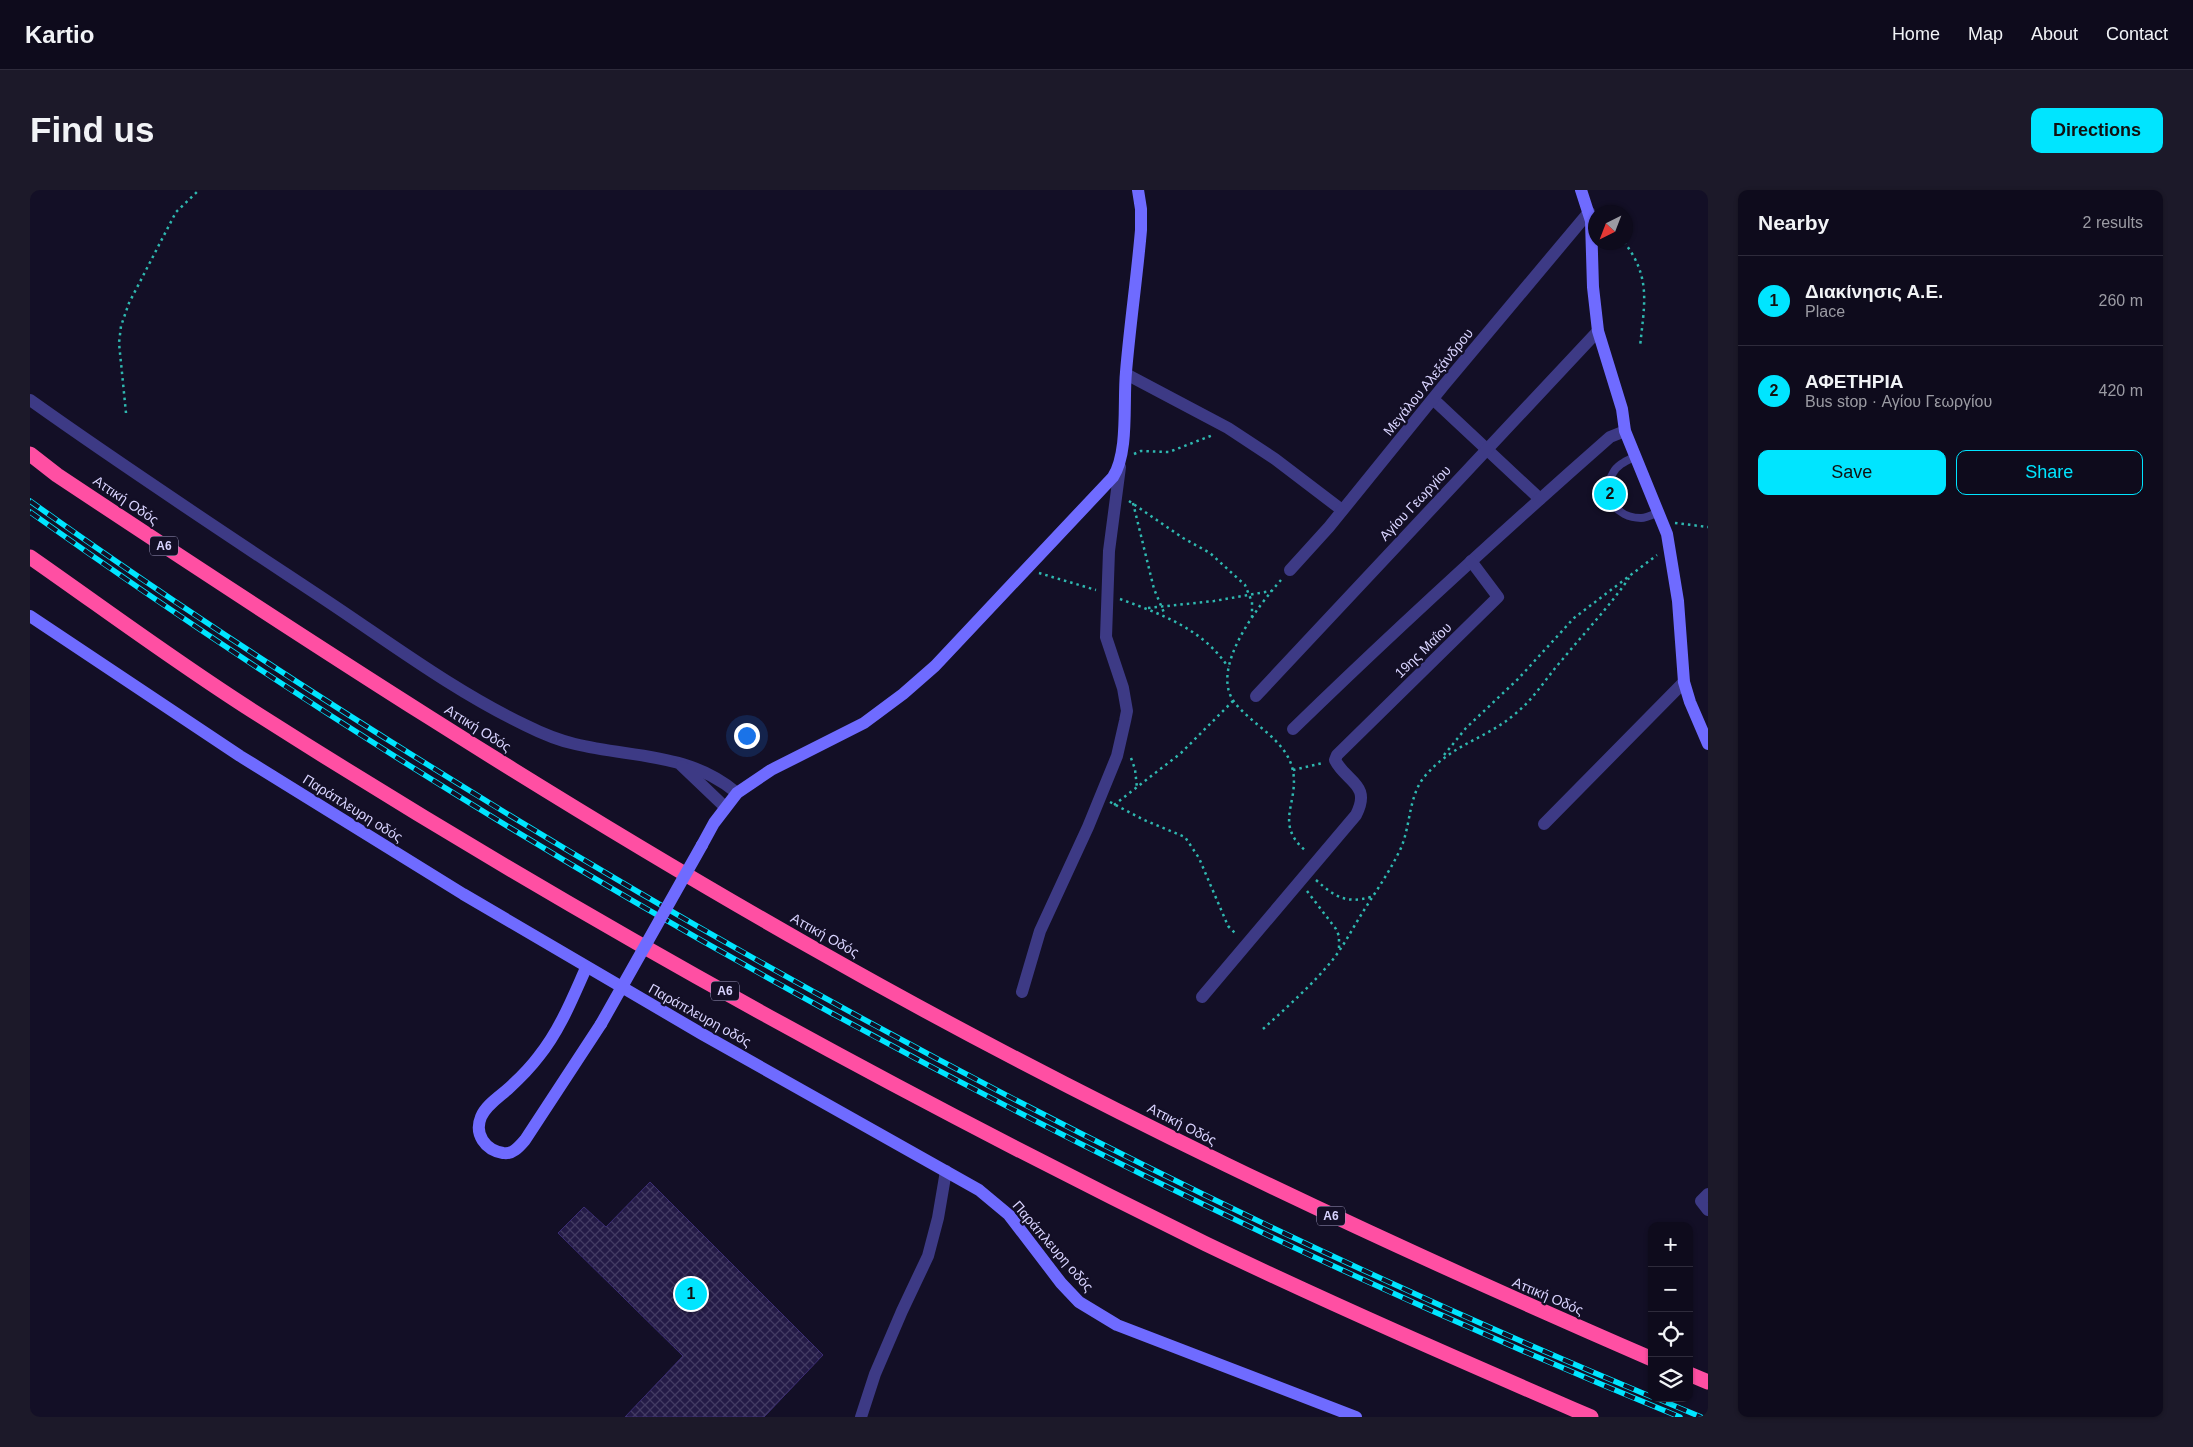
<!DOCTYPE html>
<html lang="en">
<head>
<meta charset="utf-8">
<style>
	:root { --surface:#0e0b1c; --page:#1c1929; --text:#f1f3f6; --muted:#9b9ba3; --line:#2e2b3b; --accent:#00e5ff }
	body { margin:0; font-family:Arial,sans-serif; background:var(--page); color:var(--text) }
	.controls { position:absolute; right:15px; bottom:15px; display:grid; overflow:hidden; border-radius:10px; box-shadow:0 1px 4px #0004 }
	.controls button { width:45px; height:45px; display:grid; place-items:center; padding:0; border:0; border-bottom:1px solid var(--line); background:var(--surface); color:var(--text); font:25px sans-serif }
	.compass { position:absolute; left:1558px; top:15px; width:45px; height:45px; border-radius:50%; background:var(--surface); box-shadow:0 1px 4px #0004; rotate:222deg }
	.you { position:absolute; left:716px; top:545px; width:18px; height:18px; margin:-12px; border:4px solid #fff; border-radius:50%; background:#1a73e8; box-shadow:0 0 0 8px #1a73e833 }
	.badge { display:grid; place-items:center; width:32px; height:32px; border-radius:50%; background:var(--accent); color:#111; font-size:16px; font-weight:700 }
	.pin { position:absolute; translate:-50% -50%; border:2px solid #fff; box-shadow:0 1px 5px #0006 }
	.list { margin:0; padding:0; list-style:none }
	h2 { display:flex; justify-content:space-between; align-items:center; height:65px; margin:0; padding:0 20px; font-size:21px }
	h2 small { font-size:16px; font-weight:400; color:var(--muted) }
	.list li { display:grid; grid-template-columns:32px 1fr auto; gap:15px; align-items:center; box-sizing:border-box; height:90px; padding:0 20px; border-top:1px solid var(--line) }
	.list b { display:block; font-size:19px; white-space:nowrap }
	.list p { margin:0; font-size:16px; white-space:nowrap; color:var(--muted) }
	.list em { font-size:16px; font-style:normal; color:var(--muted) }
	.actions { display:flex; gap:10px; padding:15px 20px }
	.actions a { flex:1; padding:11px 0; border:1px solid var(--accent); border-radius:10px; text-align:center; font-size:18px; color:var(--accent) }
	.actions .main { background:var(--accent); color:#111 }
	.icon { flex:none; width:28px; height:28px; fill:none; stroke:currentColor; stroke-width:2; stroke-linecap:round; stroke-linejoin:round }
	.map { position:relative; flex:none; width:1678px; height:1227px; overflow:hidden; border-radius:10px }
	header { display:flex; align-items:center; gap:30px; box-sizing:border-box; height:70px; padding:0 25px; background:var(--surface); border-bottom:1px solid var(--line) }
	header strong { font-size:24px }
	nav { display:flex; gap:28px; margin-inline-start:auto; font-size:18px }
	.intro { display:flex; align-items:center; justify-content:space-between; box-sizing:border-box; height:120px; padding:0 30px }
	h1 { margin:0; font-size:35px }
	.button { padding:12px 22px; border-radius:10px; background:var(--accent); color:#111; font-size:18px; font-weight:700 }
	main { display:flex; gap:30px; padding:0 30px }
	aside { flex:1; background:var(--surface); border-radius:10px; box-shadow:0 1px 4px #0004 }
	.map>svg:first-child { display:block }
	.building { fill:url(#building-cross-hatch); stroke:#3b2d73 }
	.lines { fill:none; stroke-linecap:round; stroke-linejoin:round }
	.path { stroke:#2fb8b0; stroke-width:2.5; stroke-dasharray:2.5 4; stroke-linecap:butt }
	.lane { stroke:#3d3a85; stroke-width:8 }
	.street { stroke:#3d3a85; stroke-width:12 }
	.secondary { stroke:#6f6bff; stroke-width:12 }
	.highway { stroke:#ff4fa3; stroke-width:15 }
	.rail-casing { stroke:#00e5ff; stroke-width:5.5 }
	.rail { stroke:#130f26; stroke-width:4; stroke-dasharray:11; stroke-linecap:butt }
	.secondary-bridge { stroke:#6f6bff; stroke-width:12 }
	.labels { text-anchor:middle; stroke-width:4.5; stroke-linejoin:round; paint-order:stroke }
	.shield { fill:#130f26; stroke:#9e99be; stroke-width:1 }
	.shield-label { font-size:12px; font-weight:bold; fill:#d9d4ff }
	.street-label { font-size:14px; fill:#d9d4ff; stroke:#130f26 }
</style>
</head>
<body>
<header>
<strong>Kartio</strong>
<nav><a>Home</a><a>Map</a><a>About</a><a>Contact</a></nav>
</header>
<div class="intro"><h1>Find us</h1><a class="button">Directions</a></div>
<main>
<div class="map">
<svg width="1678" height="1227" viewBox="0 0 1678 1227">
	<defs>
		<pattern id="building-cross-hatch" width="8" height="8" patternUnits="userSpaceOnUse" patternTransform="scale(1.25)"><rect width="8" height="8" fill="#241b47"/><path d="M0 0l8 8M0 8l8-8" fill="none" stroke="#433b63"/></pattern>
	</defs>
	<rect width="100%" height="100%" fill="#130f26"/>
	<!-- building -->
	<path class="building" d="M 620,992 L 793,1165 L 734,1227 L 595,1227 L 653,1166 L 528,1043 L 554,1017 L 576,1037 Z"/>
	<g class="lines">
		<!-- path -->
		<g class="path">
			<path d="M 1594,52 C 1622,88 1614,115 1610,157"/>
			<path d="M 96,223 L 89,153 L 91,136 L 99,113 L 146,22 L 169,0"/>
			<path d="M 1104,264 L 1111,261 L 1139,262 L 1183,245"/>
			<path d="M 1099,311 L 1153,348 L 1180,363 L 1215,395 L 1222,412 L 1222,427"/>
			<path d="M 1103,313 L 1124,399 L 1135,425"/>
			<path d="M 1645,333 L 1678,337"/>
			<path d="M 1009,383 L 1066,400"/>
			<path d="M 1251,390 C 1229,415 1178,479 1205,513 C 1222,535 1257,550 1263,581 C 1269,614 1243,634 1277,662"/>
			<path d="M 1090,409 C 1131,424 1173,439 1198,477"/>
			<path d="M 1118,418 L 1184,411 L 1241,401"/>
			<path d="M 1414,565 L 1436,538 L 1488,489 L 1544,428 L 1627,365"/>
			<path d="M 1101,568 L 1105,579 L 1107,598"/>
			<path d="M 1263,580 L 1293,573"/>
			<path d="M 1080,612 L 1114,630 L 1155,647 L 1169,668 L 1198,736 L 1207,745"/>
			<path d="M 1084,615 L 1151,563 L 1203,511"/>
			<path d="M 1286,690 C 1305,707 1316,714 1341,707"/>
			<path d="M 1277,701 L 1306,739 L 1309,746 L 1309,758"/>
			<path d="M 1233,839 C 1256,818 1280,797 1300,773 C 1312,759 1321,741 1331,725 C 1344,704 1359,683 1370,660 C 1381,637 1378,606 1395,586 C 1422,554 1456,549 1485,524 C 1504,509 1516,488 1532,470 C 1555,442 1579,417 1599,388"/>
		</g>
		<!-- lane -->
		<path class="lane" d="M 1604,267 C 1596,271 1587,275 1583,283 C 1570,305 1586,328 1611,328 C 1617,328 1624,324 1629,322"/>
		<!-- street -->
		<g class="street">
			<path d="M 1096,184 L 1198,238 L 1245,269 L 1312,320"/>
			<path d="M 1403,209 L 1510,309"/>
			<path d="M 0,210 C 98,280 199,346 300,413 C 363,455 426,502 495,535 C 511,543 527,550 545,554 C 602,568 659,562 707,603"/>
			<path d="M 1260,380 L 1299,337 L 1414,195 L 1559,22"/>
			<path d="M 1226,506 L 1568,141"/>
			<path d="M 1263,539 C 1366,439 1472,342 1580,247 L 1595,241"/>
			<path d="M 652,576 L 695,617"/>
			<path d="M 1514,634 L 1654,492"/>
			<path d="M 992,802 L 1010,741 L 1058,637 L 1087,566 L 1095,531 L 1097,521 L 1093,498 L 1076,447 L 1079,361 L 1090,277"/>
			<path d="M 1172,807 L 1326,625 C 1342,594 1316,592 1305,570 L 1307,565 L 1468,407 L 1441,371"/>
			<path d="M 1678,1004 L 1671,1011 L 1678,1020"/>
			<path d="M 831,1227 L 845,1184 L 872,1121 L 898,1066 L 908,1028 L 916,981"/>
		</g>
		<!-- secondary -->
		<g class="secondary">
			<path d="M 1551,0 L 1561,31 L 1563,97 L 1568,141 L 1592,219 L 1595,241 L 1637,344 L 1648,411 L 1654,492 L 1660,512 L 1678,554"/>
			<path d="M 0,426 L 210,566 L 433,704 L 672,844 L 949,1000 L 979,1025 L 1031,1093 L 1049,1112 L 1087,1135 L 1326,1227"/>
			<path d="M 672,655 L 684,633 L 707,603 L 741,580 L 834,533 L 873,504 L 905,476 L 1083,287 C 1099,262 1093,212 1096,182 C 1100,134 1107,87 1111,40 L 1111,19 L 1108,0"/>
			<path d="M 556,778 C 543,807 530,840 509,866 C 500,878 489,889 478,899 C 469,907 456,915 451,927 C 444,944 455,960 473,963 C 482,965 489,957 495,950 L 571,834"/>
		</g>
		<!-- highway -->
		<g class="highway">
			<path d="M 0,264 L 27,285 C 274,449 523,611 781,757 C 1053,912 1336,1045 1622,1169"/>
			<path d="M 0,367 C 76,420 151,476 229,525 C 534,719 852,895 1176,1054 C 1303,1115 1432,1171 1561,1227"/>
			<path d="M 1659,1184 L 1678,1192"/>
		</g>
		<defs>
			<g id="rail">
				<path d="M 0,311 C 154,421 314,524 476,623 C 842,846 1226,1042 1622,1207"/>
				<path d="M 0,322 C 512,686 1069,989 1650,1227"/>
				<path d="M 1626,1208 L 1671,1227"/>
			</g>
		</defs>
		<!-- rail casing -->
		<use href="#rail" class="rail-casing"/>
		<!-- rail -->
		<use href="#rail" class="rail"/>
		<!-- secondary-bridge -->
		<path class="secondary-bridge" d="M 571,834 L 672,655"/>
	</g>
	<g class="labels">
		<!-- shield labels -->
		<g class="shield">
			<rect x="120" y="346.5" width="28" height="19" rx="4"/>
			<rect x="681" y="791.5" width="28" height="19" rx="4"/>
			<rect x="1287" y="1016.5" width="28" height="19" rx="4"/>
		</g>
		<g class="shield-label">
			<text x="134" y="360">Α6</text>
			<text x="695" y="805">Α6</text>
			<text x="1301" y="1030">Α6</text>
		</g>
		<!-- street labels -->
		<g class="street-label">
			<text transform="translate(1398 192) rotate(-51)" y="5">Μεγάλου Αλεξάνδρου</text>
			<text transform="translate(96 310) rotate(34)" y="5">Αττική Οδός</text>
			<text transform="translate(1385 313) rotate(-47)" y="5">Αγίου Γεωργίου</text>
			<text transform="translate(1393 460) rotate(-44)" y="5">19ης Μαΐου</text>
			<text transform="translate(448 538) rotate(32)" y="5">Αττική Οδός</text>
			<text transform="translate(323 618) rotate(32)" y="5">Παράπλευρη οδός</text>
			<text transform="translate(795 745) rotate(29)" y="5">Αττική Οδός</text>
			<text transform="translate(670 825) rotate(29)" y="5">Παράπλευρη οδός</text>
			<text transform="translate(1152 934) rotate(27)" y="5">Αττική Οδός</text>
			<text transform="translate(1023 1056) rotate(49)" y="5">Παράπλευρη οδός</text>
			<text transform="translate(1518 1106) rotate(23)" y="5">Αττική Οδός</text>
		</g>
	</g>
</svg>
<div class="controls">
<button>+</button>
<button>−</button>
<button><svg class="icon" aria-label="locate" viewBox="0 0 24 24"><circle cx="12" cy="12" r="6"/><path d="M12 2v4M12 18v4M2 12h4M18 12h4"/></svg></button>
<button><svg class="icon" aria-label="layers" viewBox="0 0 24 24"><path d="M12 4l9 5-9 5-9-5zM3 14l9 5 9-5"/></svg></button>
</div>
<svg class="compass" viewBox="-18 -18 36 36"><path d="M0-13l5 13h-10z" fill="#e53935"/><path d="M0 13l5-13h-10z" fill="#9b9ba3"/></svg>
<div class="you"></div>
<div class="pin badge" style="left:661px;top:1104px">1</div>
<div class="pin badge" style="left:1580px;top:304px">2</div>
</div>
<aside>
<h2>Nearby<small>2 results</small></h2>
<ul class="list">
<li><span class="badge">1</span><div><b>Διακίνησις Α.Ε.</b><p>Place</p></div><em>260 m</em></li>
<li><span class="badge">2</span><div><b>ΑΦΕΤΗΡΙΑ</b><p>Bus stop · Αγίου Γεωργίου</p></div><em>420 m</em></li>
</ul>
<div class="actions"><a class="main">Save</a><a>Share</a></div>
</aside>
</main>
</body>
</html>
